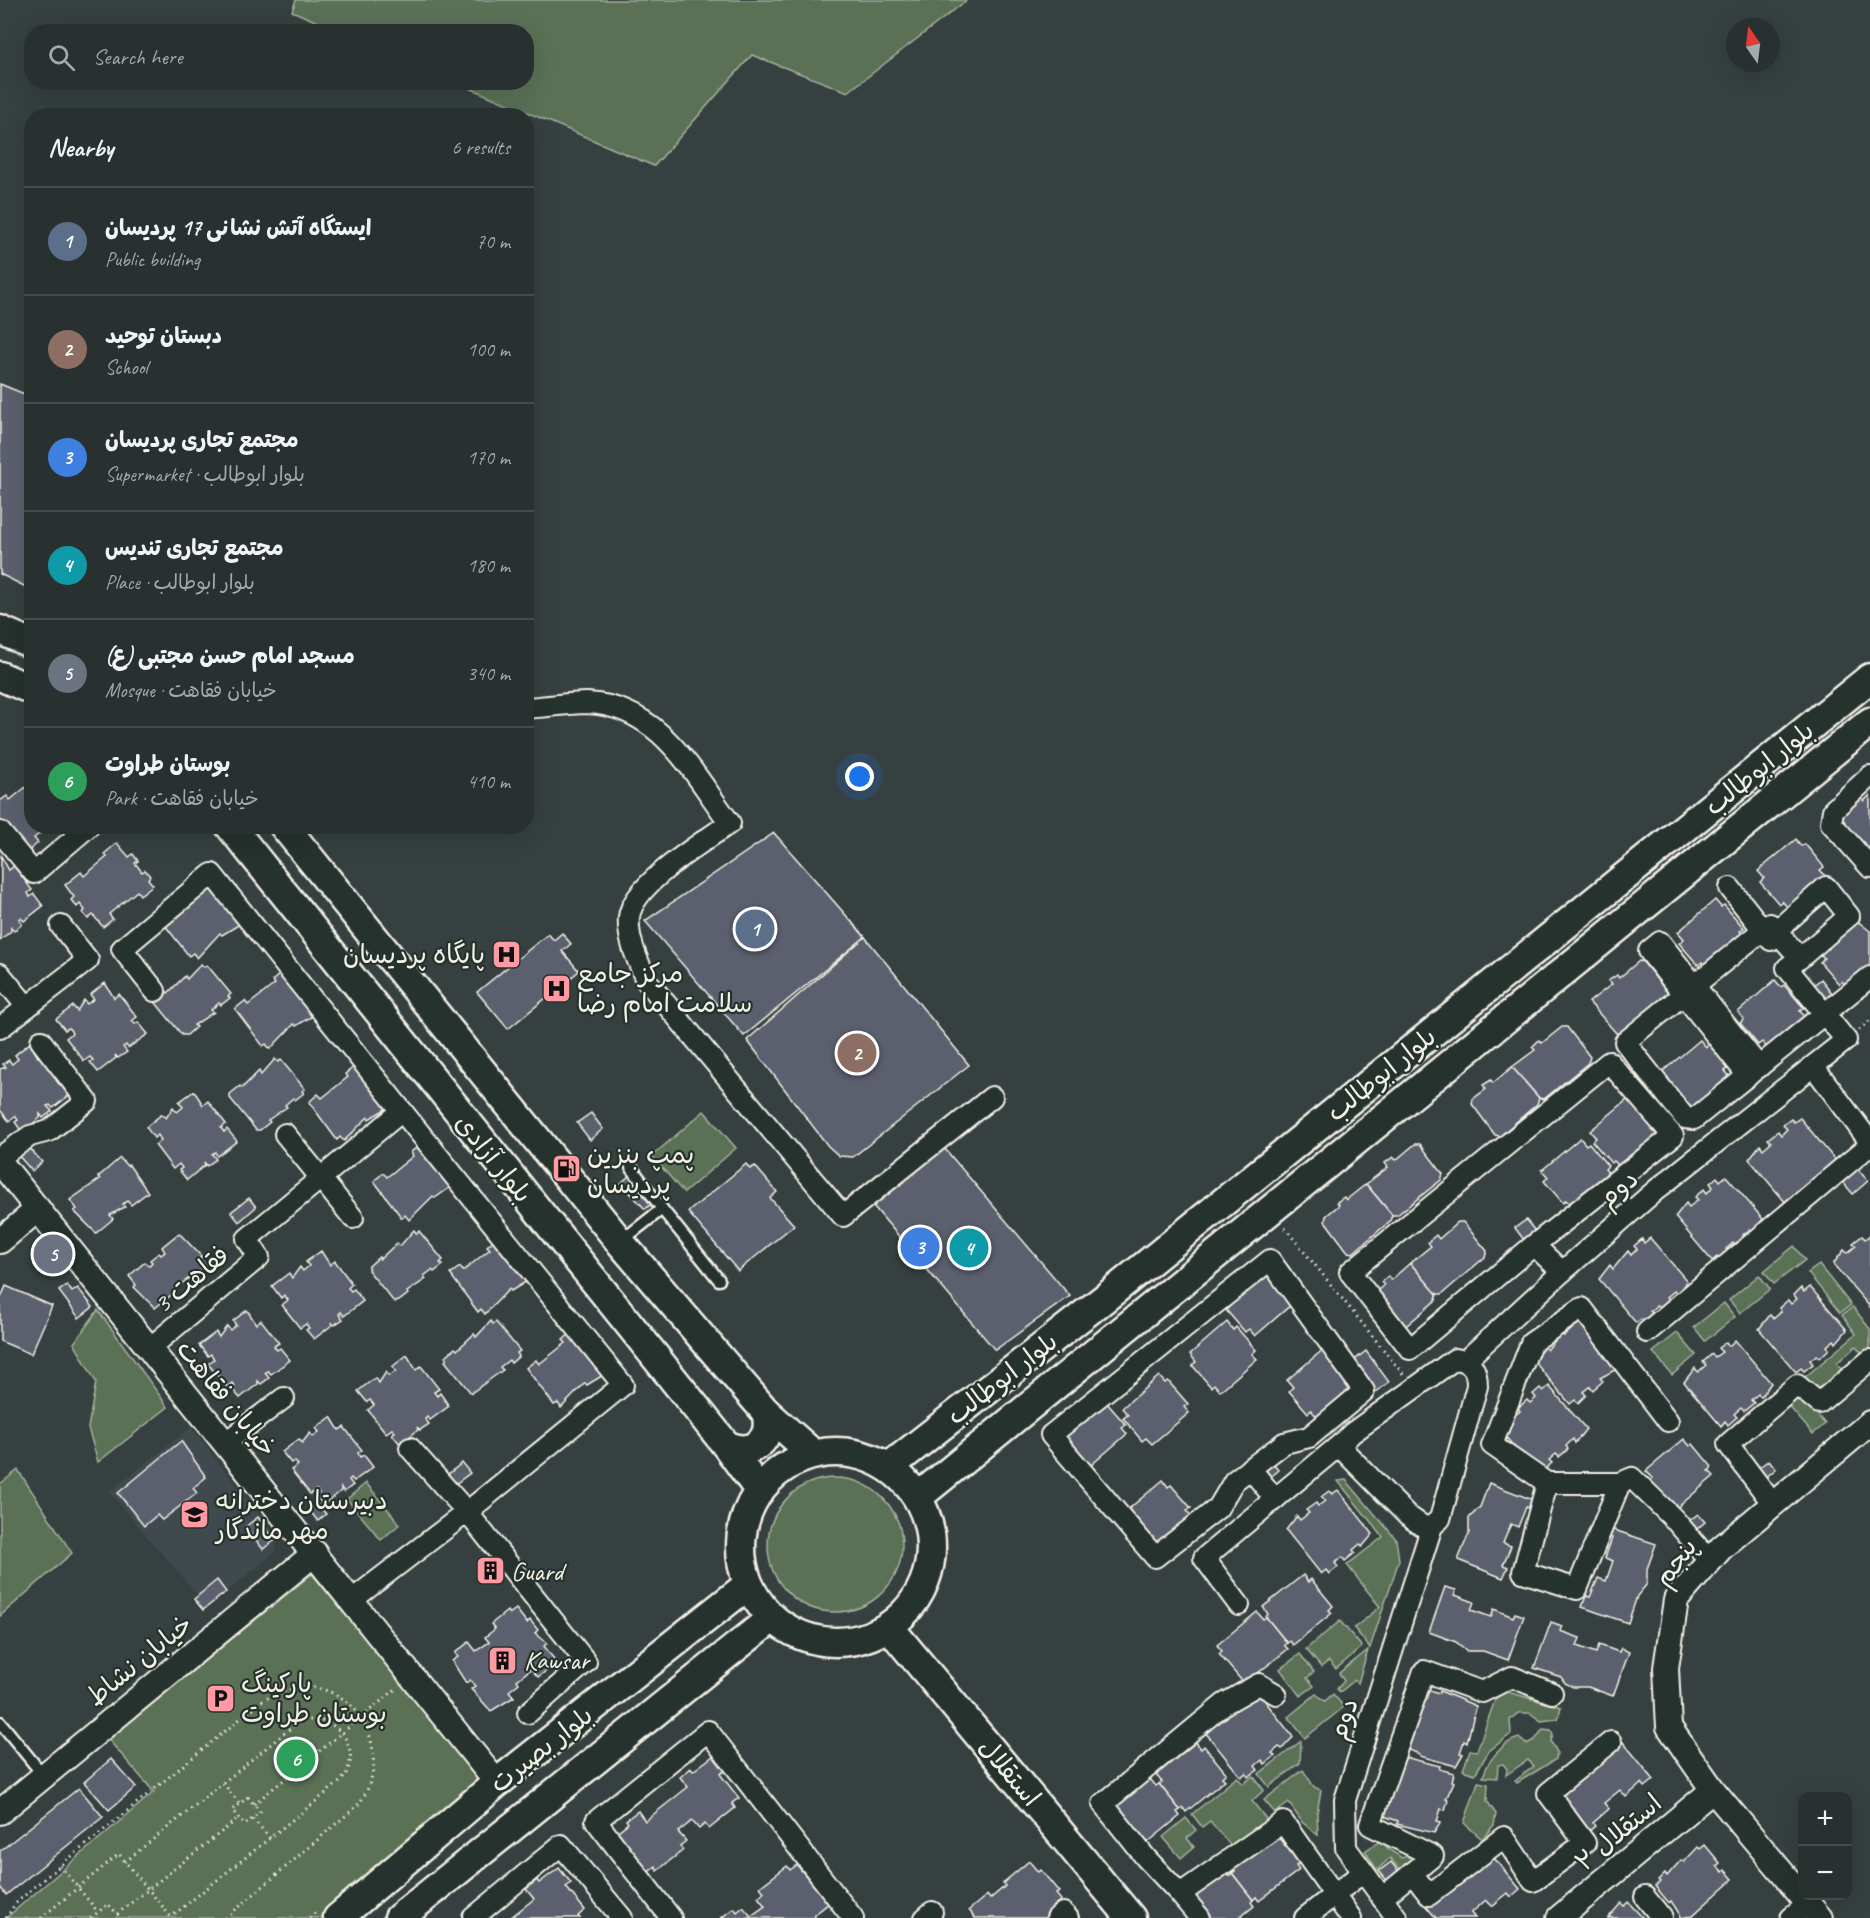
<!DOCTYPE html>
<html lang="en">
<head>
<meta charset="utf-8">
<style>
	:root { --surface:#283030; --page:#303838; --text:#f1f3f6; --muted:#a5a9ab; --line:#444b4c; --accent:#8c9099 }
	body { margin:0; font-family:Caveat,"Playpen Sans Arabic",sans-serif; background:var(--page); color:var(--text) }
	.controls { position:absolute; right:18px; bottom:18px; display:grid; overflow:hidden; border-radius:12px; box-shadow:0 6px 24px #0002 }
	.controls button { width:54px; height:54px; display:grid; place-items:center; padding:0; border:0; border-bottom:2px solid var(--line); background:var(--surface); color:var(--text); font:30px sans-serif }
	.compass { position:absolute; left:1726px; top:18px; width:54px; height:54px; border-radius:50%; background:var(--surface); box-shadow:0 6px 24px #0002; rotate:346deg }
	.you { position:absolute; left:860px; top:777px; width:21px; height:21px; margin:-15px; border:4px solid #fff; border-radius:50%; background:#1a73e8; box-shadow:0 0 0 9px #1a73e833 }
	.badge { display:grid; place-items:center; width:39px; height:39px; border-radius:50%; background:var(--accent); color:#fff; font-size:20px; font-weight:700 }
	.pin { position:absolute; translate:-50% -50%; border:3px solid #fff; box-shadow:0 2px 6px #0006 }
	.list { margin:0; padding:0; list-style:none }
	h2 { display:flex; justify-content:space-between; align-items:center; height:78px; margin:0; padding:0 24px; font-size:26px }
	h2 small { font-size:20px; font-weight:400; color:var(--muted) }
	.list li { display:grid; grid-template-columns:39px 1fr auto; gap:18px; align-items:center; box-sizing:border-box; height:108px; padding:0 24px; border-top:2px solid var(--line) }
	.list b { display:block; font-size:22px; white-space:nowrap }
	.list p { margin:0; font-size:20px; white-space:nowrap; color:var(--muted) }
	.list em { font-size:20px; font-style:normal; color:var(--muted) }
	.icon { flex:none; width:33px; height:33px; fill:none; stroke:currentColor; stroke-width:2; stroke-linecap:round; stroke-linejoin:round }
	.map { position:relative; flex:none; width:1870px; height:1918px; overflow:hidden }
	.search { position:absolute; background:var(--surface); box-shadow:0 6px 24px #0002; left:24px; top:24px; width:510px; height:66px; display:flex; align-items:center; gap:15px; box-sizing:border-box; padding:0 21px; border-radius:24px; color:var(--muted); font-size:22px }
	.panel { position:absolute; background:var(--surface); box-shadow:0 6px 24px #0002; left:24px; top:108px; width:510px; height:726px; border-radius:24px }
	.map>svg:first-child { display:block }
	.built { fill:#414a4e }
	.green { fill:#5a7156; stroke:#a7b19f; stroke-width:1.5 }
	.building { fill:#5b606e; stroke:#f4f1e8; stroke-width:1.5 }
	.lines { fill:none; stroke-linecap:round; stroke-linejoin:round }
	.service-casing { stroke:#f4f1e8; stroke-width:15 }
	.minor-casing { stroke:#f4f1e8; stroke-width:24 }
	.tertiary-casing { stroke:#f4f1e8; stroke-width:28 }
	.secondary-casing { stroke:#f4f1e8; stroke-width:33 }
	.path { stroke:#f4f1e8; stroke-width:3; stroke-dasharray:1.5 4.5; stroke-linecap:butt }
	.service { stroke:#26332d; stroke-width:10 }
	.minor { stroke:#26332d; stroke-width:20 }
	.tertiary { stroke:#26332d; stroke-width:24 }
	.secondary { stroke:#26332d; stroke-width:28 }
	.labels { text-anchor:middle; stroke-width:4.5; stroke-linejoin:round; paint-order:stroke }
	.street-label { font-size:26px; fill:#f4f1e8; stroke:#26332d }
	.poi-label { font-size:26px; fill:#f4f1e8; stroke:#26332d; text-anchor:start }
</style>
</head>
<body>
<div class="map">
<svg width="1870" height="1918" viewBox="0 0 1870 1918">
	<rect width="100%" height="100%" fill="#364040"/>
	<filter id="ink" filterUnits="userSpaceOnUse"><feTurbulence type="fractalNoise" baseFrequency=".0167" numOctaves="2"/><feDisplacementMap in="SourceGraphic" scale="12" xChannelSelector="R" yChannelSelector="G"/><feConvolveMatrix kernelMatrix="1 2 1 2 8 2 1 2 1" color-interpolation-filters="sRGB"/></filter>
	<g filter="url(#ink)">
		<!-- built -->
		<path class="built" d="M 191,1427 L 278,1539 L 274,1553 L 208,1607 L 109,1492 Z"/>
		<!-- green -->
		<g class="green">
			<path d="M 296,0 L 967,0 L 848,92 L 752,55 L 654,166 L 458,83 L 526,82 L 526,32 L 339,31 L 292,11 Z"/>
			<path d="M 704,1111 L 736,1148 L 684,1193 L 652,1156 Z"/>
			<path d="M 1794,1246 L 1805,1260 L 1774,1284 L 1764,1271 Z"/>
			<path d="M 1819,1265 L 1851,1305 L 1840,1313 L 1808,1273 Z"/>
			<path d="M 1759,1275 L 1770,1289 L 1740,1313 L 1729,1300 Z"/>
			<path d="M 1724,1303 L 1735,1317 L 1705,1341 L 1694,1327 Z"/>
			<path d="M 1853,1307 L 1870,1329 L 1870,1353 L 1865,1357 L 1856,1346 L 1837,1363 L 1843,1372 L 1821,1395 L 1805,1377 L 1856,1334 L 1842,1315 Z"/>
			<path d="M 98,1310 L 168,1407 L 98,1462 L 88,1428 L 96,1382 L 74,1343 Z"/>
			<path d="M 1677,1333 L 1696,1355 L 1672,1375 L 1653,1352 Z"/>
			<path d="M 1800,1394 L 1825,1424 L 1813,1434 L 1786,1403 Z"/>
			<path d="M 18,1470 L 72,1553 L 0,1616 L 0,1484 Z"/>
			<circle cx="835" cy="1545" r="67"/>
			<path d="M 1346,1480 L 1396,1539 L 1399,1560 L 1370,1648 L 1354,1628 L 1380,1607 L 1347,1565 L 1383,1537 L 1338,1481 Z"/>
			<path d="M 366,1483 L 400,1524 L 381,1540 L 347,1499 Z"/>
			<path d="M 312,1574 L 487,1785 L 327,1918 L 6,1918 L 154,1792 L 108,1739 Z"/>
			<path d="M 1340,1621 L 1362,1647 L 1336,1669 L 1329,1661 L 1321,1667 L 1306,1649 Z"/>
			<path d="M 1368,1650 L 1358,1683 L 1355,1680 L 1340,1692 L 1337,1689 L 1344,1681 L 1339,1673 Z"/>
			<path d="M 1300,1654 L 1314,1672 L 1307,1678 L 1314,1686 L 1300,1696 L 1280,1669 Z"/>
			<path d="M 1504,1691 L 1561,1707 L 1558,1719 L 1541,1721 L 1530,1713 L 1518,1713 L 1510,1720 L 1511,1734 L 1489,1751 L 1475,1774 L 1463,1770 L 1470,1750 L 1477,1751 L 1497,1694 Z"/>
			<path d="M 1316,1694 L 1325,1701 L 1333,1694 L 1344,1707 L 1305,1738 L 1288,1717 Z"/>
			<path d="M 1543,1729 L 1551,1730 L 1553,1734 L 1551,1742 L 1557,1752 L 1556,1759 L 1517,1783 L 1515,1781 L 1534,1766 L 1528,1760 L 1506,1775 L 1507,1769 L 1503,1764 L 1498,1765 L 1497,1778 L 1483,1777 C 1487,1762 1502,1742 1519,1738 L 1526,1744 L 1535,1740 Z"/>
			<path d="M 1301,1741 L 1300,1763 L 1269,1787 L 1259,1774 Z"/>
			<path d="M 1303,1770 L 1314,1787 L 1321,1790 L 1317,1813 L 1318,1835 L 1302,1822 L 1289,1803 L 1275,1813 L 1264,1800 Z"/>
			<path d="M 1253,1776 L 1264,1790 L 1252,1801 L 1270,1824 L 1236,1852 L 1210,1821 L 1202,1827 L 1192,1814 L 1237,1777 L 1243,1784 Z"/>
			<path d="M 1478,1782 L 1488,1784 L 1487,1801 L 1496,1814 L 1494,1825 L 1482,1839 L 1464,1823 Z"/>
			<path d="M 1186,1818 L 1196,1830 L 1187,1838 L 1194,1847 L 1181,1858 L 1163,1837 Z"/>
			<path d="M 1380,1841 L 1384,1842 L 1388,1849 L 1402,1858 L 1410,1855 L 1415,1858 L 1400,1870 L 1390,1858 L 1377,1870 L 1365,1851 Z"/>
		</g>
		<!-- building -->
		<g class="building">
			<path d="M 0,384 L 32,397 L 32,590 L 0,574 Z"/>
			<path d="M 32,782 L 32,826 L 49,826 L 34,838 L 38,843 L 28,851 L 0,828 L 0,801 L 7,796 L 10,800 Z"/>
			<path d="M 1870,795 L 1870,848 L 1864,853 L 1832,817 L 1861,797 L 1864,801 Z"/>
			<path d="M 774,833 L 865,937 L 744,1036 L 645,921 Z"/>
			<path d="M 1796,839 L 1801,846 L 1805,844 L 1824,867 L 1820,870 L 1826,876 L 1788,908 L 1782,901 L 1779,904 L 1760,882 L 1764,878 L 1758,871 Z"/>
			<path d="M 117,843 L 129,857 L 133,854 L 138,861 L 135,863 L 142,872 L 145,870 L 150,876 L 148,879 L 153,885 L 140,895 L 137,891 L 109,914 L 113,919 L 103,927 L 93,915 L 88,919 L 83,913 L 85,910 L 80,904 L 77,907 L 71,900 L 74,897 L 65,885 L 81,872 L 84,876 L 107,857 L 104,854 Z"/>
			<path d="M 1,856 L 9,870 L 14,866 L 32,890 L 28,893 L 30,897 L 34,894 L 43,906 L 24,921 L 21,918 L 19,919 L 22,924 L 14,931 L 11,927 L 11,931 L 0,940 Z"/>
			<path d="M 208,882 L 240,924 L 222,935 L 220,933 L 197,958 L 193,953 L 189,956 L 164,924 Z"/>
			<path d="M 1715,900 L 1721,907 L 1724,905 L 1744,928 L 1740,931 L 1745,937 L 1708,969 L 1702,962 L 1698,965 L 1679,943 L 1684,939 L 1678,932 Z"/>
			<path d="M 1856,920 L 1870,931 L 1870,970 L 1848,988 L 1842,981 L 1839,984 L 1820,962 L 1824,958 L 1818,951 Z"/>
			<path d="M 562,933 L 571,944 L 562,951 L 579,971 L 508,1029 L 477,992 L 548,934 L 554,940 Z"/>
			<path d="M 865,937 L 969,1065 L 853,1157 L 839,1156 L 828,1146 L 747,1040 Z"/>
			<path d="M 1639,961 L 1643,962 L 1667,992 L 1665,997 L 1621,1033 L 1616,1033 L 1589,1002 L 1612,984 L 1608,981 L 1617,975 L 1619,978 Z"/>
			<path d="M 201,964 L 204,967 L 207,965 L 231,994 L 228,996 L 230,998 L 221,1005 L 219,1003 L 211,1010 L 214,1012 L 194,1025 L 196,1027 L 187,1035 L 182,1035 L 156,1003 L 156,999 L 166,991 L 168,993 L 185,976 L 187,979 Z"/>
			<path d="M 281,973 L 314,1015 L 296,1026 L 294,1024 L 270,1049 L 266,1044 L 263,1046 L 235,1009 L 245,1001 L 248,1005 L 275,984 L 272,981 Z"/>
			<path d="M 1821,979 L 1832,993 L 1820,1003 L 1809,989 Z"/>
			<path d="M 1775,980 L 1781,987 L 1784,985 L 1804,1008 L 1800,1011 L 1805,1017 L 1768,1049 L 1762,1042 L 1758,1045 L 1740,1023 L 1744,1019 L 1738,1012 Z"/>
			<path d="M 105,983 L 114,998 L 119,994 L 137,1017 L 132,1021 L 135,1024 L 138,1022 L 148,1034 L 128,1048 L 126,1045 L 123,1047 L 127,1052 L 118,1058 L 115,1055 L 116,1058 L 98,1072 L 90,1062 L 93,1060 L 90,1057 L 84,1061 L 66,1038 L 72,1033 L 69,1028 L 65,1030 L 56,1019 L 73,1006 L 77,1011 L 84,1000 L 87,1004 L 94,999 L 90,995 Z"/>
			<path d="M 1562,1027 L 1567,1027 L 1590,1057 L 1588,1063 L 1544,1099 L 1539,1098 L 1512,1067 L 1535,1050 L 1532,1047 L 1539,1040 L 1542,1043 Z"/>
			<path d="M 1700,1040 L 1706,1047 L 1709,1044 L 1729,1068 L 1725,1071 L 1730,1077 L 1693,1108 L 1687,1102 L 1684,1104 L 1665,1082 L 1669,1079 L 1663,1071 Z"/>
			<path d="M 30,1043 L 38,1057 L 43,1053 L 61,1077 L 56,1080 L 59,1084 L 63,1081 L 72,1093 L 53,1108 L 50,1105 L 47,1106 L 52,1111 L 43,1118 L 40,1114 L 40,1118 L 22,1132 L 15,1122 L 18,1120 L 15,1116 L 9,1121 L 0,1110 L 0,1069 L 6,1067 L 3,1064 L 9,1060 L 12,1064 L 18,1059 L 15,1055 Z"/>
			<path d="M 275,1059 L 278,1062 L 281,1060 L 305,1089 L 302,1091 L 304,1093 L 295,1100 L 293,1098 L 285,1105 L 287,1107 L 268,1120 L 270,1122 L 260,1130 L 256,1130 L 230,1098 L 230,1094 L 240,1086 L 242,1088 L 259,1071 L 261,1075 Z"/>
			<path d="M 355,1066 L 387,1108 L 369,1119 L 368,1117 L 344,1141 L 340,1137 L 337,1140 L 309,1102 L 318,1094 L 322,1098 L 348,1077 L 345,1074 Z"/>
			<path d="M 1512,1067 L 1539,1098 L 1537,1104 L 1500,1136 L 1495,1135 L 1472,1104 L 1473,1099 L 1486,1089 L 1483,1085 L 1491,1080 L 1493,1083 Z"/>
			<path d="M 194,1091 L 203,1105 L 208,1101 L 226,1124 L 221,1128 L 224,1132 L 227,1129 L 237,1141 L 217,1156 L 215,1152 L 212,1154 L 216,1159 L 207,1166 L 204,1162 L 205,1165 L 187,1180 L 179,1170 L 182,1168 L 179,1164 L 173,1169 L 155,1145 L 161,1140 L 158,1135 L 154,1138 L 146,1127 L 162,1114 L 166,1118 L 173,1107 L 177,1112 L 183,1107 L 179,1102 Z"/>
			<path d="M 1628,1099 L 1634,1106 L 1637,1104 L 1656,1127 L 1652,1130 L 1658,1136 L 1620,1167 L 1614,1161 L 1611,1163 L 1592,1141 L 1596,1138 L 1590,1131 Z"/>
			<path d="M 591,1113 L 603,1129 L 590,1140 L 577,1123 Z"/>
			<path d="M 1800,1118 L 1836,1161 L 1826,1174 L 1823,1171 L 1816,1177 L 1819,1180 L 1809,1188 L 1807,1185 L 1800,1191 L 1802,1194 L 1794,1202 L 1791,1199 L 1786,1203 L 1749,1159 L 1760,1145 L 1763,1149 L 1771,1142 L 1768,1139 L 1778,1131 L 1781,1135 L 1787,1129 L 1783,1125 L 1791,1119 L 1794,1122 Z"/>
			<path d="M 1580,1138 L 1586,1145 L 1589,1143 L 1608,1166 L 1605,1169 L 1610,1175 L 1572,1207 L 1566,1200 L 1563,1203 L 1544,1181 L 1548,1177 L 1542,1170 Z"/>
			<path d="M 939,1142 L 1070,1296 L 995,1350 L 869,1201 Z"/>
			<path d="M 1415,1144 L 1420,1144 L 1443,1174 L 1441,1180 L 1397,1215 L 1392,1215 L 1366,1184 L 1388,1167 L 1385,1163 L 1393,1157 L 1396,1160 Z"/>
			<path d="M 27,1145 L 42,1162 L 32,1171 L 17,1154 Z"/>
			<path d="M 420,1145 L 452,1186 L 435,1198 L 433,1196 L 409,1220 L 405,1215 L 402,1218 L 374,1181 L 383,1173 L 387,1177 L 413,1156 L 411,1152 Z"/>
			<path d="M 120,1158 L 127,1166 L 129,1165 L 148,1192 L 131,1205 L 127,1201 L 123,1204 L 125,1207 L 110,1215 L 113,1219 L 96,1233 L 74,1211 L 77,1209 L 70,1200 L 100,1179 L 98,1177 Z"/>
			<path d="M 746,1164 L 750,1169 L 755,1166 L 777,1192 L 770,1198 L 794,1225 L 738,1271 L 688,1212 Z"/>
			<path d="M 1856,1167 L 1868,1181 L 1853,1194 L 1841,1180 Z"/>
			<path d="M 629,1176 L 653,1203 L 645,1209 L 621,1183 Z"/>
			<path d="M 1726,1176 L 1763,1219 L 1752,1232 L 1750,1229 L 1743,1235 L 1745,1238 L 1736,1246 L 1733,1243 L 1726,1249 L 1729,1252 L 1720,1260 L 1717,1257 L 1712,1261 L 1675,1217 L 1686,1203 L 1689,1207 L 1698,1200 L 1695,1197 L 1704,1189 L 1707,1193 L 1713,1187 L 1710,1183 L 1717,1177 L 1720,1181 Z"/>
			<path d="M 1366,1184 L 1392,1215 L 1390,1221 L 1353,1253 L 1348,1252 L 1325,1221 L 1326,1216 L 1339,1205 L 1337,1202 L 1344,1197 L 1346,1200 Z"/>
			<path d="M 249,1198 L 256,1207 L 239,1222 L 231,1212 Z"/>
			<path d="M 1526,1220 L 1535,1231 L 1524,1240 L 1515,1228 Z"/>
			<path d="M 1458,1222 L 1463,1222 L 1487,1251 L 1485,1257 L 1442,1294 L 1437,1294 L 1410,1263 L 1431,1246 L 1428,1242 L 1436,1235 L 1439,1239 Z"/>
			<path d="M 414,1230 L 417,1234 L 419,1231 L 443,1260 L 440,1263 L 443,1265 L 434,1272 L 432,1270 L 424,1276 L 426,1279 L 407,1292 L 408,1294 L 399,1301 L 394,1302 L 368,1270 L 369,1266 L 379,1257 L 380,1259 L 397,1243 L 400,1246 Z"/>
			<path d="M 179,1233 L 202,1257 L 199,1258 L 206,1266 L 174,1289 L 176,1291 L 155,1308 L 134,1287 L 136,1285 L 129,1276 L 145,1262 L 149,1266 L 152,1262 L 150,1260 L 159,1253 L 161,1255 L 165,1252 L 162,1247 Z"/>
			<path d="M 1870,1235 L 1870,1307 L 1833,1264 L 1844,1250 L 1847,1253 L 1856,1246 L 1853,1243 L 1862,1236 L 1865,1239 Z"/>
			<path d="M 496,1238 L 529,1280 L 511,1291 L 509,1289 L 485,1314 L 481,1309 L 478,1312 L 450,1274 L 460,1267 L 463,1271 L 490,1249 L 487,1246 Z"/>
			<path d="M 1650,1238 L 1687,1281 L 1677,1294 L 1674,1291 L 1667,1297 L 1670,1300 L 1660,1309 L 1657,1305 L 1650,1311 L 1653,1314 L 1644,1322 L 1641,1319 L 1636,1323 L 1599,1279 L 1610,1265 L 1613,1269 L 1628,1251 L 1631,1255 L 1637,1249 L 1634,1246 L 1642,1239 L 1644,1243 Z"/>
			<path d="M 321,1251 L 330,1265 L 335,1261 L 352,1284 L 348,1288 L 351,1291 L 354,1289 L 363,1301 L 344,1316 L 341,1312 L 339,1314 L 343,1319 L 334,1325 L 331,1322 L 332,1325 L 314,1339 L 306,1330 L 309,1328 L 306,1324 L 300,1328 L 282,1305 L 288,1300 L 284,1295 L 281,1298 L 272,1286 L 289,1273 L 292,1278 L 300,1267 L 303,1271 L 309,1266 L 306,1262 Z"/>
			<path d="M 1410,1263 L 1437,1294 L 1436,1300 L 1399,1332 L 1371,1296 L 1384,1285 L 1381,1282 L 1388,1276 L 1391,1280 Z"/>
			<path d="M 1271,1272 L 1292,1304 L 1255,1336 L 1249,1329 L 1245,1332 L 1226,1310 L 1230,1306 L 1224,1299 Z"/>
			<path d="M 67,1285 L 72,1292 L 78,1288 L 93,1307 L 79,1318 L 59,1291 Z"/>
			<path d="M 6,1286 L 52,1306 L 31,1354 L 0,1341 L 0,1300 Z"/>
			<path d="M 1810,1287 L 1847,1330 L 1836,1343 L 1834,1340 L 1827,1346 L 1829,1349 L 1820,1358 L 1817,1355 L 1810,1360 L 1813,1364 L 1804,1371 L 1801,1368 L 1796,1372 L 1759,1329 L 1770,1315 L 1773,1318 L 1781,1311 L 1779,1308 L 1788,1300 L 1791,1304 L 1797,1299 L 1794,1295 L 1801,1288 L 1804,1292 Z"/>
			<path d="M 247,1310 L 256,1324 L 261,1320 L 279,1343 L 274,1346 L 277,1350 L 280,1348 L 290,1360 L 271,1374 L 268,1371 L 265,1373 L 269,1378 L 261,1384 L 258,1381 L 258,1384 L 240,1398 L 232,1389 L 235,1386 L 232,1383 L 227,1387 L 208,1364 L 214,1359 L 211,1354 L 208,1356 L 199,1345 L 216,1332 L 219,1337 L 227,1326 L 230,1330 L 236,1325 L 233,1321 Z"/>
			<path d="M 1584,1319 L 1617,1369 L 1600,1378 L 1603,1381 L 1593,1390 L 1590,1386 L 1583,1392 L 1586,1395 L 1578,1403 L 1575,1400 L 1570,1404 L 1533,1360 L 1544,1346 L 1547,1350 L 1562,1332 L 1564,1336 L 1571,1330 L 1567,1326 L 1575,1320 L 1578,1324 Z"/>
			<path d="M 491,1321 L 493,1324 L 496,1322 L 520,1351 L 517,1353 L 519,1356 L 511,1363 L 509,1360 L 500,1367 L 503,1370 L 471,1393 L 445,1361 L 447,1359 L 445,1357 L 455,1348 L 457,1350 L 474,1334 L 476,1337 Z"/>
			<path d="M 1227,1322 L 1233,1330 L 1236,1327 L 1256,1350 L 1252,1354 L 1257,1359 L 1220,1391 L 1214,1384 L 1211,1387 L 1192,1365 L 1196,1362 L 1190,1354 Z"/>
			<path d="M 572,1332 L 605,1374 L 587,1385 L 585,1383 L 561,1408 L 558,1403 L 554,1405 L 526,1368 L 536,1360 L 539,1364 L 566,1343 L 563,1340 Z"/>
			<path d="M 1735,1340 L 1771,1383 L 1761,1397 L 1758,1394 L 1751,1400 L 1754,1403 L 1744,1411 L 1741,1408 L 1734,1414 L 1737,1417 L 1728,1425 L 1725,1421 L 1721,1426 L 1684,1382 L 1695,1368 L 1698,1372 L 1706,1365 L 1703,1362 L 1712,1354 L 1715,1357 L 1722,1352 L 1718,1348 L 1726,1342 L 1729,1346 Z"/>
			<path d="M 1325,1348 L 1354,1385 L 1317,1417 L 1311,1410 L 1308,1413 L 1289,1391 L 1293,1387 L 1287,1380 Z"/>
			<path d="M 1366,1351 L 1389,1382 L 1375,1393 L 1352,1362 Z"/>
			<path d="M 407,1355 L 416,1370 L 421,1366 L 439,1389 L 434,1392 L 437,1396 L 440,1393 L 449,1406 L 430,1420 L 427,1417 L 425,1419 L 429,1424 L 420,1430 L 417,1427 L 418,1430 L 400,1444 L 392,1434 L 395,1432 L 392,1429 L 386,1433 L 368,1410 L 374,1405 L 370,1400 L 367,1402 L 358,1391 L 375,1378 L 379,1383 L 386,1372 L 389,1376 L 396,1371 L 392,1367 Z"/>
			<path d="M 1159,1376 L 1165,1383 L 1168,1381 L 1188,1404 L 1184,1407 L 1189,1413 L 1152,1444 L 1146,1438 L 1142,1441 L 1123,1418 L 1128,1415 L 1122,1408 Z"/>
			<path d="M 1549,1386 L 1586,1429 L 1575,1443 L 1573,1439 L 1566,1446 L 1568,1449 L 1559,1457 L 1556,1454 L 1549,1460 L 1552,1463 L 1543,1471 L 1535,1471 L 1498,1428 L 1520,1411 L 1518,1408 L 1527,1400 L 1530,1403 L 1536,1398 L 1533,1394 L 1540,1388 L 1543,1391 Z"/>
			<path d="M 1106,1402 L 1126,1425 L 1122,1428 L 1127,1434 L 1090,1466 L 1062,1440 L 1066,1436 L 1060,1429 Z"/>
			<path d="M 331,1417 L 339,1430 L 344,1427 L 362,1450 L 358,1453 L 360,1457 L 364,1455 L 373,1467 L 354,1481 L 351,1478 L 349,1480 L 353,1485 L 344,1492 L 341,1488 L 341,1491 L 323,1505 L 316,1496 L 319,1493 L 316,1490 L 310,1494 L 291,1470 L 298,1465 L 294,1461 L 291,1463 L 282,1452 L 299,1439 L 302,1443 L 310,1433 L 313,1437 L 319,1432 L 316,1428 Z"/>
			<path d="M 1684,1439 L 1690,1446 L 1693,1444 L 1712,1467 L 1709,1471 L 1714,1476 L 1677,1508 L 1671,1501 L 1667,1504 L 1648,1482 L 1653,1478 L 1646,1471 Z"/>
			<path d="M 181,1441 L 206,1477 L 193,1488 L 197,1493 L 162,1520 L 157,1515 L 144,1526 L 118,1493 Z"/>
			<path d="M 1769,1460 L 1776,1469 L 1765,1478 L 1757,1469 Z"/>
			<path d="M 1271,1461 L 1279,1470 L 1268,1479 L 1260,1470 Z"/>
			<path d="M 462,1463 L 470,1473 L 454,1485 L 447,1475 Z"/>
			<path d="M 1163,1480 L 1168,1487 L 1171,1485 L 1191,1508 L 1187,1511 L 1192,1517 L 1155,1549 L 1125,1512 Z"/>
			<path d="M 1489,1483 L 1533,1500 L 1530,1509 L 1526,1507 L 1518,1527 L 1511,1524 L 1503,1543 L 1511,1546 L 1503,1565 L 1508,1567 L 1503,1578 L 1458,1560 L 1469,1533 L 1469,1518 L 1480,1507 Z"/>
			<path d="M 1338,1490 L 1373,1534 L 1362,1547 L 1360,1544 L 1353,1550 L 1355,1553 L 1345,1561 L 1342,1557 L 1335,1563 L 1338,1567 L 1329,1574 L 1326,1570 L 1321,1574 L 1286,1530 L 1297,1516 L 1300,1520 L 1309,1513 L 1306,1510 L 1316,1503 L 1318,1506 L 1325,1501 L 1321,1497 L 1329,1491 L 1332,1494 Z"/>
			<path d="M 316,1503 L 326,1514 L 318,1521 L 309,1510 Z"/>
			<path d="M 1698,1514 L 1705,1522 L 1694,1532 L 1686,1523 Z"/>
			<path d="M 258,1517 L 275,1540 L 263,1549 L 245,1527 Z"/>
			<path d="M 1611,1529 L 1656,1544 L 1647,1569 L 1647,1584 L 1637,1596 L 1628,1623 L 1582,1607 L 1586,1596 L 1590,1597 L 1598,1578 L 1606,1581 L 1613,1561 L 1605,1558 L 1612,1538 L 1608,1537 Z"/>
			<path d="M 491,1560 L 501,1572 L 490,1581 L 480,1569 Z"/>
			<path d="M 1303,1575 L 1308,1582 L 1311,1579 L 1333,1606 L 1329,1610 L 1332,1613 L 1293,1645 L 1290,1641 L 1287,1643 L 1266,1617 L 1268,1614 L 1263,1607 Z"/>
			<path d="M 217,1580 L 226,1592 L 203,1610 L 194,1599 Z"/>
			<path d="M 1445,1587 L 1456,1590 L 1455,1595 L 1474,1602 L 1471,1610 L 1491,1617 L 1494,1609 L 1513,1617 L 1515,1613 L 1524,1616 L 1508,1660 L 1483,1651 L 1467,1651 L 1456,1642 L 1429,1632 Z"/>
			<path d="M 516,1609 L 527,1623 L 530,1620 L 538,1630 L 535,1633 L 547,1643 L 544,1646 L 554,1659 L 547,1664 L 550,1668 L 538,1677 L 531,1669 L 517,1680 L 519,1683 L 509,1691 L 514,1697 L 491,1711 L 471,1689 L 475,1686 L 470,1680 L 466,1683 L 452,1661 L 458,1657 L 455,1653 L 469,1642 L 476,1651 L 489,1642 L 485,1637 L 495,1629 L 491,1624 L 507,1611 L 509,1614 Z"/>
			<path d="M 1257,1612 L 1263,1619 L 1266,1617 L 1287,1643 L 1284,1645 L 1288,1649 L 1248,1681 L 1246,1678 L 1242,1681 L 1219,1654 L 1222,1651 L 1217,1645 Z"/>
			<path d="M 1551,1622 L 1562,1626 L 1560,1631 L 1580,1638 L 1577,1646 L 1596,1653 L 1599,1645 L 1619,1652 L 1621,1648 L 1629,1652 L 1613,1696 L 1588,1687 L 1573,1687 L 1565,1683 L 1561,1677 L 1534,1668 Z"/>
			<path d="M 1423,1688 L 1439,1693 L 1440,1691 L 1476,1706 L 1467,1743 L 1464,1741 L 1460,1753 L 1463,1754 L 1456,1766 L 1420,1756 L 1420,1754 L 1403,1748 Z"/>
			<path d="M 1258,1692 L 1293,1737 L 1282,1749 L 1279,1747 L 1272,1753 L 1275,1756 L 1265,1764 L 1262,1760 L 1255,1766 L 1258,1770 L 1248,1777 L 1246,1773 L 1241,1777 L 1205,1732 L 1216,1719 L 1219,1723 L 1228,1716 L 1226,1713 L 1235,1706 L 1238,1709 L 1244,1704 L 1241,1700 Z"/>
			<path d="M 1196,1742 L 1201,1749 L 1204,1746 L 1226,1773 L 1222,1777 L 1225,1780 L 1186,1812 L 1183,1808 L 1180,1810 L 1159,1784 L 1162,1782 L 1156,1775 Z"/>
			<path d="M 1623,1742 L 1654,1780 L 1645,1787 L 1642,1783 L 1626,1797 L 1620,1790 L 1604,1803 L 1609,1809 L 1593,1823 L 1595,1826 L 1588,1832 L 1558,1795 Z"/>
			<path d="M 713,1756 L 725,1771 L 720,1774 L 739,1798 L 732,1803 L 735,1808 L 709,1829 L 705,1824 L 699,1829 L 692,1821 L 678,1832 L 686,1841 L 680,1846 L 683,1850 L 657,1871 L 656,1866 L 645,1875 L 608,1839 L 628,1823 L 626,1820 L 638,1811 L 645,1821 L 688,1787 L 680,1777 L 691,1768 L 693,1771 Z"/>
			<path d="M 1400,1756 L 1440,1766 L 1439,1769 L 1454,1773 L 1452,1781 L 1454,1782 L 1446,1799 L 1448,1800 L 1445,1810 L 1441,1809 L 1437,1821 L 1441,1822 L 1434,1833 L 1397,1824 L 1398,1821 L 1381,1815 Z"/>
			<path d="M 111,1759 L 136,1787 L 109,1810 L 84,1782 Z"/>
			<path d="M 1150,1779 L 1156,1786 L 1159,1784 L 1180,1810 L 1177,1812 L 1180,1816 L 1141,1848 L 1110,1812 Z"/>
			<path d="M 79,1788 L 103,1817 L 6,1895 L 0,1887 L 0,1851 Z"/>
			<path d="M 1277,1836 L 1300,1863 L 1296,1866 L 1299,1870 L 1259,1901 L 1256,1897 L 1253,1900 L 1232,1873 L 1235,1871 L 1229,1864 Z"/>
			<path d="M 1705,1845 L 1720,1863 L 1717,1866 L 1723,1872 L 1725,1870 L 1733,1879 L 1693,1915 L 1682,1918 L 1671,1901 L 1669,1903 L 1655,1886 L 1660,1882 L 1658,1880 L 1665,1873 L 1667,1876 L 1681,1860 L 1684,1862 L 1698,1847 L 1700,1849 Z"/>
			<path d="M 1489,1852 L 1520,1889 L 1511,1897 L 1508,1893 L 1492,1906 L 1486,1900 L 1471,1913 L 1475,1918 L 1436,1918 L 1425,1905 Z"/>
			<path d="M 1029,1861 L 1038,1872 L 1041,1870 L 1059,1892 L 1056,1894 L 1061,1900 L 1053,1906 L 1056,1909 L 1045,1918 L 975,1918 L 969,1910 L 987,1895 L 990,1899 L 1005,1886 L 1003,1883 Z"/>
			<path d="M 1391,1862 L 1401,1874 L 1389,1883 L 1379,1871 Z"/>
			<path d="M 797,1865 L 816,1888 L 821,1884 L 833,1900 L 814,1915 L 816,1918 L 721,1918 L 734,1908 L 737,1912 L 743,1907 L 751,1916 L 765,1906 L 758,1897 L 764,1892 L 760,1887 L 787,1866 L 790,1870 Z"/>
			<path d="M 559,1868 L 571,1883 L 566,1887 L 585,1910 L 578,1916 L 580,1918 L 510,1918 L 534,1899 L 526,1889 L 537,1880 L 539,1883 Z"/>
			<path d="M 1223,1869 L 1229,1876 L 1232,1873 L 1253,1900 L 1251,1902 L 1254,1906 L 1239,1918 L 1192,1918 L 1183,1901 Z"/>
			<path d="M 1628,1902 L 1643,1918 L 1608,1918 L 1621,1903 L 1624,1906 Z"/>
		</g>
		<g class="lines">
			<defs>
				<g id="service">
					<path d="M 662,1209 L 719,1280"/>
					<path d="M 620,1242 L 662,1209 L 631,1167"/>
					<path d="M 0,1722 L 44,1776"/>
				</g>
				<g id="minor">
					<path d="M 526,708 C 546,707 567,703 587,703 C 660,706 691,771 730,823 C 703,842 633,884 629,917 C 627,939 638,961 646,980 L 843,1216 L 992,1097"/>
					<path d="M 1870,776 L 1833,810 L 1831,823 L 1870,867"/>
					<path d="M 0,832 L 34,873 L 89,826"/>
					<path d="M 1730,888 L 1771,940"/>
					<path d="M 1776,931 L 1826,887 L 1849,916 L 1800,958"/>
					<path d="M 0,974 L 27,1007"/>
					<path d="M 0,1028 L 88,960 L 61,926"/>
					<path d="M 1609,1062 L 1673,1136 L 1534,1245 L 1410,1349 L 1350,1272 Z"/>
					<path d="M 1814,1067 L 1870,1142"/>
					<path d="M 1748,1076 L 1649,951 L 1660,942 L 1759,1067"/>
					<path d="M 402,1111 L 623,1385 L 467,1512 L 410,1448"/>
					<path d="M 285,1134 L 353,1218"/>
					<path d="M 0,1157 L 30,1136 L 49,1131 L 87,1101 L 41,1041"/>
					<path d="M 1534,1245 L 1562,1272"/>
					<path d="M 1270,1260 L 1364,1391 L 1309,1437 L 1284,1443 L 1234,1481 L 1218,1508 L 1155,1557 L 1051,1435 Z"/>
					<path d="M 1647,1332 L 1870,1145"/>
					<path d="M 151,1347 L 259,1257 L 247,1239 L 402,1111 L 212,874 L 122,949 L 155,991"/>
					<path d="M 1455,1359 C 1472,1361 1477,1369 1477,1386 L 1440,1519 L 1432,1526 L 1424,1527 L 1408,1516 L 1345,1452 L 1342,1443 L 1352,1433 Z"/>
					<path d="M 1466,1360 L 1562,1272 L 1656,1190 L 1846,1040 L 1787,968 L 1800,958 L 1770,924 L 1625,1042 L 1685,1118 L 1694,1119 L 1870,977"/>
					<path d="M 226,1442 L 284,1398"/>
					<path d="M 1250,1468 L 1275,1499"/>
					<path d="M 1547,1483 L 1523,1572 L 1577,1589 L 1620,1483 L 1632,1478 L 1674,1519 L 1710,1561"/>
					<path d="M 1620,1483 L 1547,1483 L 1492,1445 L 1531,1343 L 1582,1308 L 1668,1421"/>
					<path d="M 1773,1504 L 1728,1444 L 1797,1385 L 1819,1403 L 1870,1360"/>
					<path d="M 352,1600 L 467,1512 L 586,1662 L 528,1713"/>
					<path d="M 1239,1605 L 1204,1558 L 1342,1443"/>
					<path d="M 1276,1694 L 1259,1684 L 1224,1704 L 1103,1804 L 1146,1858 L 1180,1894 L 1283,1822 L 1351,1918"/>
					<path d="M 1412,1873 L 1429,1895 L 1504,1837 L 1533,1881 L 1585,1843 L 1548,1793 L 1611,1742"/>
					<path d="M 1180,1894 L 1200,1918"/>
					<path d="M 1645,1897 L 1662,1918"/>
					<path d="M 1382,1898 L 1433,1856 L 1370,1825 L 1424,1671 L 1482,1692 L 1512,1677 L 1552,1693"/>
					<path d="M 473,1918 L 561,1845 L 622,1918"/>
					<path d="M 671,1918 L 596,1821 L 708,1731 L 853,1918"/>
					<path d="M 925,1918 L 932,1912"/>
					<path d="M 1057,1918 L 1063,1913 L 1068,1918"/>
					<path d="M 1305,1918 L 1363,1872"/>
					<path d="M 1397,1918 L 1346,1848 L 1345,1800 L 1432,1526"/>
					<path d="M 1791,1918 L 1808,1904"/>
				</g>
				<g id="tertiary">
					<path d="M 0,1162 L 497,1783"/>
					<path d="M 0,1241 L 38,1209"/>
					<path d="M 0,1812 L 315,1553"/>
					<path d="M 1559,1918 L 1713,1790"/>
					<path d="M 1820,1918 L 1713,1790 L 1669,1727 L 1666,1668 L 1676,1600 L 1721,1548 L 1870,1423"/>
				</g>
				<g id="secondary">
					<path d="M 0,630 L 32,644"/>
					<path d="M 0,676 L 32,690"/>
					<path d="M 230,826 L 726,1445 L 759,1490"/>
					<path d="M 284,826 L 620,1242 L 766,1412 L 813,1454"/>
					<path d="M 726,1445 C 752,1458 774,1440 766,1412"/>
					<circle cx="836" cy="1547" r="95"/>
					<path d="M 889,1467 L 1105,1298 L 1870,678"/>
					<path d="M 918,1497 L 1870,722"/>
					<path d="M 889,1627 L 1131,1918"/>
					<path d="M 338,1918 L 497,1783 L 748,1585"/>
					<path d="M 399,1918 L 772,1618"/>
				</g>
			</defs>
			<!-- service casing -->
			<use href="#service" class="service-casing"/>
			<!-- minor casing -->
			<use href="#minor" class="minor-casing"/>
			<!-- tertiary casing -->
			<use href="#tertiary" class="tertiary-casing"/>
			<!-- secondary casing -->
			<use href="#secondary" class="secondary-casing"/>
			<!-- path -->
			<g class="path">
				<path d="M 1859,1030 L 1870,1020"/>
				<path d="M 1285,1228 L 1404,1375"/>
				<path d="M 223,1783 L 240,1804"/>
				<path d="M 248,1797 L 260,1812 L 245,1825 L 232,1810 Z"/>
				<path d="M 254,1804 L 396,1689"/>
				<path d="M 253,1819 L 270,1838"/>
				<path d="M 125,1862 L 297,1723 C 335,1708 367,1750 341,1781 L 171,1917"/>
				<path d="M 60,1866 L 98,1912"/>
				<path d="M 117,1914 L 239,1818"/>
				<path d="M 6,1918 L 15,1904 L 34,1887 L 262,1701 C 279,1692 295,1686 315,1688 C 370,1696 391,1766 357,1806 L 226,1918"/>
				<path d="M 41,1918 L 119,1854 L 172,1918"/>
				<path d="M 91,1918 L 108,1904 L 121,1918"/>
				<path d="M 309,1918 L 315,1913"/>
			</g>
			<!-- service -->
			<use href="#service" class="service"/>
			<!-- minor -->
			<use href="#minor" class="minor"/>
			<!-- tertiary -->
			<use href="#tertiary" class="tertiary"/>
			<!-- secondary -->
			<use href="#secondary" class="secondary"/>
		</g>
	</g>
	<!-- icons -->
	<defs>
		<symbol id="hospital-square" viewBox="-11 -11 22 22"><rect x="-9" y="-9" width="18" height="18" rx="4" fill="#ff9aa2" stroke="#26332d"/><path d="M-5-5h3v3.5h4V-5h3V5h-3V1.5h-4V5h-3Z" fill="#111"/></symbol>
		<symbol id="fuel-square" viewBox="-11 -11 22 22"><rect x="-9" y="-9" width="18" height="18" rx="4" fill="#ff9aa2" stroke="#26332d"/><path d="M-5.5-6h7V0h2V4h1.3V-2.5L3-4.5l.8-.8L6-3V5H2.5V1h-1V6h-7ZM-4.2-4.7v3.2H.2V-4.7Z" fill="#111"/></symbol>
		<symbol id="school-square" viewBox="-11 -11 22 22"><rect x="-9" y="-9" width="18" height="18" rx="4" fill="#ff9aa2" stroke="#26332d"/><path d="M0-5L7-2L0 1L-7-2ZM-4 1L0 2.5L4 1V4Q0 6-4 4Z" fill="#111"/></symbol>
		<symbol id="building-square" viewBox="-11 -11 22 22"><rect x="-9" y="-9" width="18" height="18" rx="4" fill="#ff9aa2" stroke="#26332d"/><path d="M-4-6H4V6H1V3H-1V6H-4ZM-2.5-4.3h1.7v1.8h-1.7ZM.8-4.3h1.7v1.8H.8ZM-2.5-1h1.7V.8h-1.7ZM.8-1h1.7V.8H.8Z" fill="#111"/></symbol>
		<symbol id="parking-square" viewBox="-11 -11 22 22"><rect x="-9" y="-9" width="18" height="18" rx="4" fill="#ff9aa2" stroke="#26332d"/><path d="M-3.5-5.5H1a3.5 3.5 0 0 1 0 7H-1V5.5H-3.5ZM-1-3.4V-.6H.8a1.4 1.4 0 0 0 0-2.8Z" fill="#111"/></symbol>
	</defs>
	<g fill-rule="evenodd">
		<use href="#hospital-square" x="490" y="938" width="33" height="33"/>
		<use href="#hospital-square" x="540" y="972" width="33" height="33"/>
		<use href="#fuel-square" x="550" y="1152" width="33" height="33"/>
		<use href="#school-square" x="178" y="1498" width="33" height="33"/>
		<use href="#building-square" x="474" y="1554" width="33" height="33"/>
		<use href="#building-square" x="486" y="1644" width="33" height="33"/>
		<use href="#parking-square" x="204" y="1682" width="33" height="33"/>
	</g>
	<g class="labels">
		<!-- street labels -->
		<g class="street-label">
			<text transform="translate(1759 768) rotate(-39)" y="9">بلوار ابوطالب</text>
			<text transform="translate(1381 1074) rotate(-39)" y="9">بلوار ابوطالب</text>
			<text transform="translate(494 1158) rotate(51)" y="9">بلوار آزادی</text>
			<text transform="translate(1618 1188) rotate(-40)" y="9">دوم</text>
			<text transform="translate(191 1279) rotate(-40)" y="9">فقاهت 3</text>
			<text transform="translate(1002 1378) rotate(-38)" y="9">بلوار ابوطالب</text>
			<text transform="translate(227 1398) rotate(51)" y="9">خیابان فقاهت</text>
			<text transform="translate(1675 1562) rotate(-53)" y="9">پنجم</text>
			<text transform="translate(139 1660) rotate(-39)" y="9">خیابان نشاط</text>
			<text transform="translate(1343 1719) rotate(-72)" y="9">دوم</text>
			<text transform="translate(541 1749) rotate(-38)" y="9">بلوار بصیرت</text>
			<text transform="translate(1010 1772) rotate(50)" y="9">استقلال</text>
			<text transform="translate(1618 1832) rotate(-40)" y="9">استقلال ۲</text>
		</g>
		<!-- poi labels -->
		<g class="poi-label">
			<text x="485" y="963" text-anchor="end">پایگاه پردیسان</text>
			<text x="577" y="982">مرکز جامع<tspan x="577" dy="30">سلامت امام رضا</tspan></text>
			<text x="587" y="1163">پمپ بنزین<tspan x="587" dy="30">پردیسان</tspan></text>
			<text x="215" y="1509">دبیرستان دخترانه<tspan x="215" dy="30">مهر ماندگار</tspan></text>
			<text x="511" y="1580">Guard</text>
			<text x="524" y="1669">Kawsar</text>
			<text x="241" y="1692">پارکینگ<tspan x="241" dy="30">بوستان طراوت</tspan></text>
		</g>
	</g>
</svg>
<div class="controls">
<button>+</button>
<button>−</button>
</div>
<svg class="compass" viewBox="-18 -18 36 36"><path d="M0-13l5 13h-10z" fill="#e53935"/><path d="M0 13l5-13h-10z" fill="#a5a9ab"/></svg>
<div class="you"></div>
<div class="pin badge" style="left:755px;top:929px;background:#5c6f8a">1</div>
<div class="pin badge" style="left:857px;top:1053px;background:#8d6e63">2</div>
<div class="pin badge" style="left:920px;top:1247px;background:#3f7fe0">3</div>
<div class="pin badge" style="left:969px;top:1248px;background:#0f9aa8">4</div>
<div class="pin badge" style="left:53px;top:1254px;background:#6b7280">5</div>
<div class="pin badge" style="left:296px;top:1759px;background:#2e9e5b">6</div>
<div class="search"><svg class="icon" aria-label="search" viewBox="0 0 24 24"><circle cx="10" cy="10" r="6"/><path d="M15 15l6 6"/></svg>Search here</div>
<section class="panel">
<h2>Nearby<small>6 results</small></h2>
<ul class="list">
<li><span class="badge" style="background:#5c6f8a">1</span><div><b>ایستگاه آتش نشانی 17 پردیسان</b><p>Public building</p></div><em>70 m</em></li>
<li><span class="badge" style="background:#8d6e63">2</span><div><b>دبستان توحید</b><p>School</p></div><em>100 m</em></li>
<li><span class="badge" style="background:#3f7fe0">3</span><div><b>مجتمع تجاری پردیسان</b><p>Supermarket · بلوار ابوطالب</p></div><em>170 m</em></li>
<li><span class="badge" style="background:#0f9aa8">4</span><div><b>مجتمع تجاری تندیس</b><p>Place · بلوار ابوطالب</p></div><em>180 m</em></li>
<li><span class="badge" style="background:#6b7280">5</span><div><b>مسجد امام حسن مجتبی (ع)</b><p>Mosque · خیابان فقاهت</p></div><em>340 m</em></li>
<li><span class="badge" style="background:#2e9e5b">6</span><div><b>بوستان طراوت</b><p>Park · خیابان فقاهت</p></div><em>410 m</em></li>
</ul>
</section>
</div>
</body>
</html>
